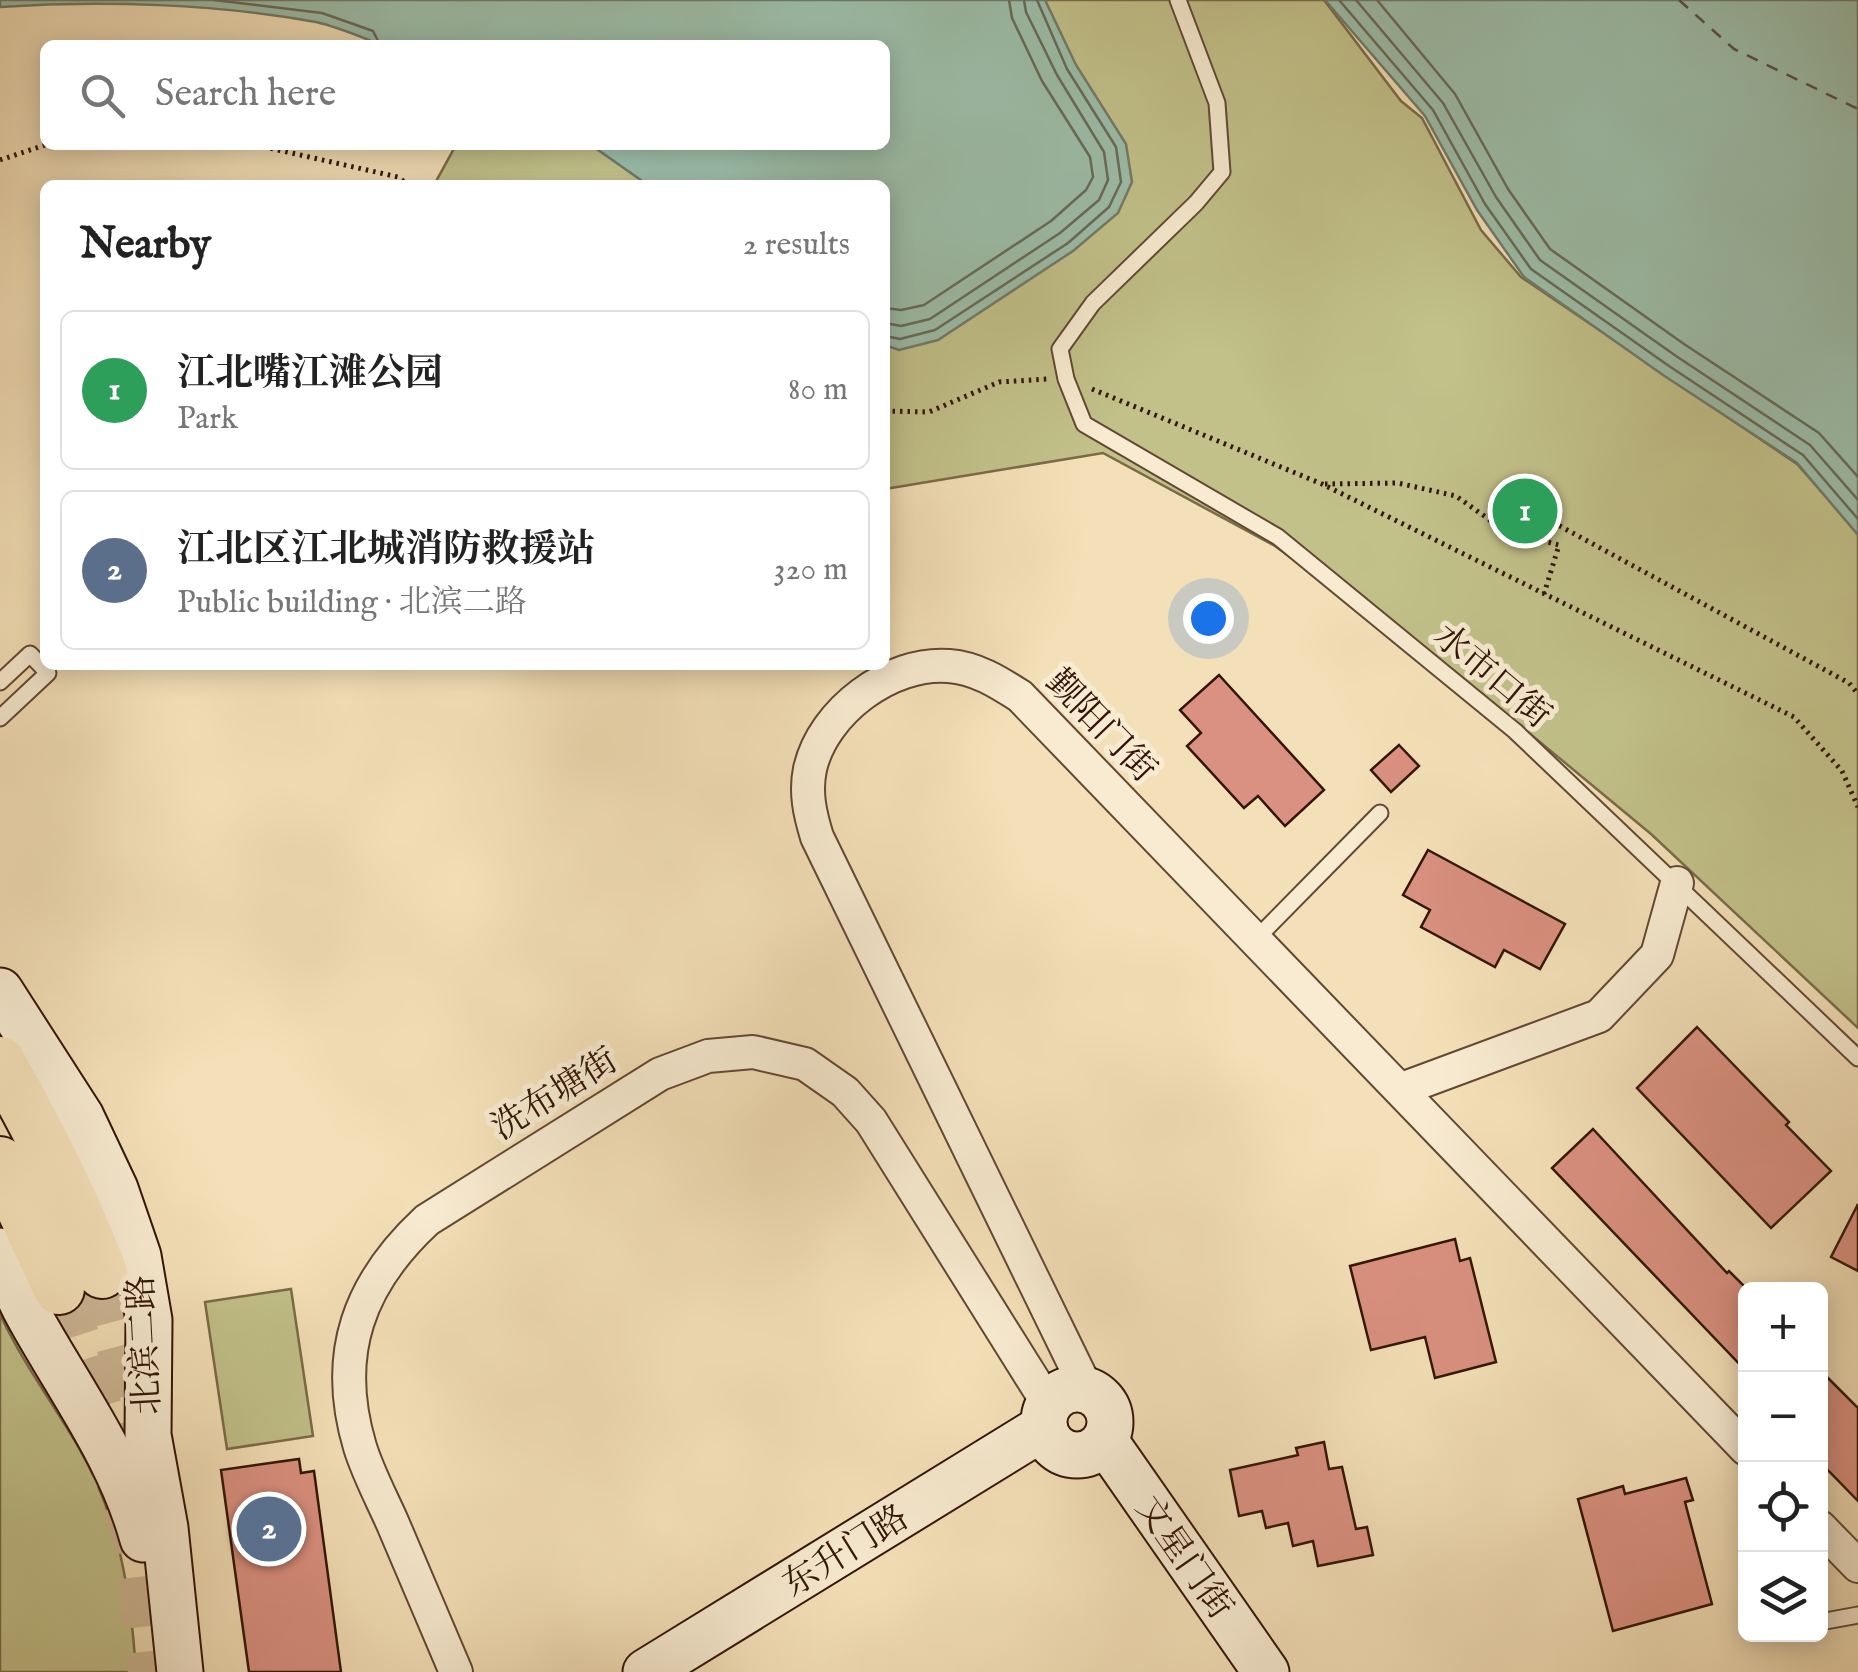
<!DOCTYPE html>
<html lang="en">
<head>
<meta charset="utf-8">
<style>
	:root { --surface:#fff; --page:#f6f6f6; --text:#222; --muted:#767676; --line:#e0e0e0; --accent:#8f2418 }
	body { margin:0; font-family:"IM FELL English","Noto Serif SC",serif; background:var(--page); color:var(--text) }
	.controls { position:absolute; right:30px; bottom:30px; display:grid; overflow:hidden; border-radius:15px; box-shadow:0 5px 25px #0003 }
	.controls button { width:90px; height:90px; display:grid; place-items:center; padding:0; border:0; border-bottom:2px solid var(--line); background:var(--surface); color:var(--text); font:50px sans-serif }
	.you { position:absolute; left:1208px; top:618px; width:35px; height:35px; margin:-25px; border:8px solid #fff; border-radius:50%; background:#1a73e8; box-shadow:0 0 0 15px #1a73e833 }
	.badge { display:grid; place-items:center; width:65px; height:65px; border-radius:50%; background:var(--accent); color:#fff; font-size:32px; font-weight:700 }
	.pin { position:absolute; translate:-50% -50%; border:5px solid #fff; box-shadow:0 2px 10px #0006 }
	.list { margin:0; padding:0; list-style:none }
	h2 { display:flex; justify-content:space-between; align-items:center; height:130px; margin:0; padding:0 40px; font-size:42px }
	h2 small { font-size:32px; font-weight:400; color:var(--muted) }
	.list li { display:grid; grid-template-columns:65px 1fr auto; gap:30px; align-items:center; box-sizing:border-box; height:160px; margin:0 20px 20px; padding:0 20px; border:2px solid var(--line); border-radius:15px }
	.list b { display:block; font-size:38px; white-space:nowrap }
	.list p { margin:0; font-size:32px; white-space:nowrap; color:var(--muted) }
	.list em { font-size:32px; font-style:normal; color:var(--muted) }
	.icon { flex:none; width:55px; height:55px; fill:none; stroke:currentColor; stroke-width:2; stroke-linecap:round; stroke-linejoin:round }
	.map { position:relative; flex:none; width:1858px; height:1672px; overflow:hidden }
	.search { position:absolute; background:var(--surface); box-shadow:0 5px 25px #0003; left:40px; top:40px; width:850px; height:110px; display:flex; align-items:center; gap:25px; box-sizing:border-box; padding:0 35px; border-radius:15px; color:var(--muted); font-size:38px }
	.panel { position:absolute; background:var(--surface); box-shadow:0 5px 25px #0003; left:40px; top:180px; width:850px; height:490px; border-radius:15px }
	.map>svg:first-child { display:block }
	.green { fill:#c2c18a; stroke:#7a6b48; stroke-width:2.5 }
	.water { fill:#9cbeaa; stroke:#727a69; stroke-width:2.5 }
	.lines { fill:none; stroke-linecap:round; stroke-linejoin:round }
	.shore { stroke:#676a58; stroke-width:2.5 }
	.ferry { stroke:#575040; stroke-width:2.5; stroke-dasharray:12 10; stroke-linecap:butt }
	.building { fill:#db9181; stroke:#321507; stroke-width:2.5 }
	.primary-tunnel { stroke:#cdb795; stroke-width:50; stroke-dasharray:50 25; stroke-linecap:butt }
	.lane-casing { stroke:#624833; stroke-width:19 }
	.street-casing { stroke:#624833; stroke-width:36 }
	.secondary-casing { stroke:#321507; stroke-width:49 }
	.primary-casing { stroke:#321507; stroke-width:54 }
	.path { stroke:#321507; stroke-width:5; stroke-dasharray:2.5 5; stroke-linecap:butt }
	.lane { stroke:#f8ebd1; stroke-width:15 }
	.street { stroke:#f8ebd1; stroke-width:32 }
	.secondary { stroke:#f8ebd1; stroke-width:45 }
	.primary { stroke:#f4e0b8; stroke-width:50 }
	.labels { text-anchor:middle; stroke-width:10; stroke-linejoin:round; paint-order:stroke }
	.street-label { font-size:35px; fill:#321507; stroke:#f8ebd1 }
</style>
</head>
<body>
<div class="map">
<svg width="1858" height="1672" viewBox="0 0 1858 1672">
	<rect width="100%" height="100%" fill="#f4e0b8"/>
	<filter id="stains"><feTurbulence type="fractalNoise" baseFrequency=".002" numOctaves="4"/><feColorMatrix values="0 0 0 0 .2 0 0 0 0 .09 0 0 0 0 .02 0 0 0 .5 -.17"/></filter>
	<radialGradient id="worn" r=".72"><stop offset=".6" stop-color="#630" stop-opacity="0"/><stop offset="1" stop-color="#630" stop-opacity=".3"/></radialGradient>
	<!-- green -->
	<g class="green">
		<path d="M 985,0 L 1324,0 L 1401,101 L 1422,118 L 1481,230 L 1521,277 L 1797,464 L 1858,533 L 1858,1028 L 1651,834 L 1517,723 L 1275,546 L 1103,453 L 885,489 L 885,264 Z"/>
		<path d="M 456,145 L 670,145 L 743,185 L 434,185 Z"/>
		<path d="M 291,1289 L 313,1436 L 227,1449 L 205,1302 Z"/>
		<path d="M 0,1314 C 22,1362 53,1403 79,1448 C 119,1516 131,1594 136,1672 L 0,1672 Z"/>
	</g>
	<!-- water -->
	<g class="water">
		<path d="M 0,0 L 1045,0 L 1076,65 L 1126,144 L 1132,182 L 1118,213 L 1073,251 L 938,340 L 899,350 L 885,345 L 885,185 L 648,185 L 591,145 L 885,145 L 885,45 L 382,45 C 361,37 338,27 316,22 C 217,4 101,0 0,7 Z"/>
		<path d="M 1325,0 L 1858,0 L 1858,535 L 1797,463 L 1663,375 L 1524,277 L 1477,210 L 1425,116 Z"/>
	</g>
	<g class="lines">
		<!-- shore -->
		<g class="shore">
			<path d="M 214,0 L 322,13 L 373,31 L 380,45"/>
			<path d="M 1339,0 L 1433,110 L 1485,204 L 1531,269 L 1669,366 L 1803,455 L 1858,519"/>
			<path d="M 1356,0 L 1443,103 L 1496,197 L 1540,260 L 1676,356 L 1810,445 L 1858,500"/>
			<path d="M 1377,0 L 1455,94 L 1508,189 L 1550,249 L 1684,344 L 1819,433 L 1858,477"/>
			<path d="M 885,308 L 901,310 L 924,305 L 1051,221 L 1086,190 L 1093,177 L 1090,157 L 1042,81 L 1012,18 L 1009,0"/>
			<path d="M 885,323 L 901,326 L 930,319 L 1060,233 L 1099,200 L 1108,180 L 1104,152 L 1057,75 L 1026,12 L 1024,0"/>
			<path d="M 885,336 L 900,339 L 935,330 L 1068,243 L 1109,207 L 1121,182 L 1116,147 L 1067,69 L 1037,0"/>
		</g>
		<!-- ferry -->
		<path class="ferry" d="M 1679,0 L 1734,49 L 1858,109"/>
	</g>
	<!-- building -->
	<g class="building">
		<path d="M 1219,675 L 1324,790 L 1285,826 L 1258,796 L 1244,808 L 1187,746 L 1201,733 L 1180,710 Z"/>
		<path d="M 1399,745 L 1419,766 L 1391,792 L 1371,770 Z"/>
		<path d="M 1428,850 L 1565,924 L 1540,969 L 1504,950 L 1495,967 L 1421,927 L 1430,910 L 1403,895 Z"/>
		<path d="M 1697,1027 L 1789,1122 L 1786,1125 L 1831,1171 L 1771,1228 L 1637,1088 Z"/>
		<path d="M 1593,1129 L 1727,1273 L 1729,1271 L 1746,1288 L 1746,1371 L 1552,1168 Z"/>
		<path d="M 1858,1204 L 1858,1271 L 1831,1257 Z"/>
		<path d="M 1455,1239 L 1460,1261 L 1470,1258 L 1496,1362 L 1435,1378 L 1425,1337 L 1371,1350 L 1350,1266 Z"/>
		<path d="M 1820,1370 L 1858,1408 L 1858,1501 L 1820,1462 Z"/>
		<path d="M 1324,1442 L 1329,1469 L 1342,1467 L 1356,1529 L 1367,1527 L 1373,1555 L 1318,1566 L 1313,1541 L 1293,1546 L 1288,1523 L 1266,1528 L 1262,1511 L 1239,1516 L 1230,1470 L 1298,1455 L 1296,1448 Z"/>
		<path d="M 299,1459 L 301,1473 L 314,1471 L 341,1672 L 249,1672 L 221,1470 Z"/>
		<path d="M 1686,1478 L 1693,1500 L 1685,1502 L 1712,1604 L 1613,1631 L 1578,1499 L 1623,1486 L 1625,1494 Z"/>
	</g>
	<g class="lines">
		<!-- primary-tunnel -->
		<g class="primary-tunnel">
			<path d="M 102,1273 L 144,1431"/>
			<path d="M 59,1289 L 138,1537 L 153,1672"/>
		</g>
		<defs>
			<g id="lane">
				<path d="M 1178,0 L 1217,103 L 1222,172 L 1196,203 L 1093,303 L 1060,349 L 1066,379 L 1084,424 L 1278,537 L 1515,731 L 1858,1058"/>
				<path d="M 0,682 L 30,654 L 48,673 L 0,718"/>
				<path d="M 1254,941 L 1380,813"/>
				<path d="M 1820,1622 L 1858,1615"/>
			</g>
			<g id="street">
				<path d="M 1402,1089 L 1599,1016 L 1657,955 L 1677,883"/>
				<path d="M 1087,1390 L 817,837 C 810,814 805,793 810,769 C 823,711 891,661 949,666 C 976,668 998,682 1020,696 L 1746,1449"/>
				<path d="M 1820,1527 L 1858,1566"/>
				<path d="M 456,1672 C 435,1623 414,1573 393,1524 C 382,1499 368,1473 360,1447 C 332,1354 359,1283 427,1220 L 660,1074 L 708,1056 L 753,1052 L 805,1064 L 845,1092 L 871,1121 L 1049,1405"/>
			</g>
			<g id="secondary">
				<path d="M 0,991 L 81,1117 L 115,1189 L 138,1256 L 149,1320 L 148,1435 L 165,1528 L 180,1672"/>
				<path d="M 0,1251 C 9,1272 17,1294 28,1314 C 69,1389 120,1455 143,1539"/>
				<circle cx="1077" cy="1422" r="33"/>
				<path d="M 1105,1441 L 1266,1672"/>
				<path d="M 646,1672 L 1044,1427"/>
			</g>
			<g id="primary">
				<path d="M 0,1062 C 39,1131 74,1199 102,1273"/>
				<path d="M 0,1162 L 59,1289"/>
			</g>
		</defs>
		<!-- lane casing -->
		<use href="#lane" class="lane-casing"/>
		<!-- street casing -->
		<use href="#street" class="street-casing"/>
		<!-- secondary casing -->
		<use href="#secondary" class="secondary-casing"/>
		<!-- primary casing -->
		<use href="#primary" class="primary-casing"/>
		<!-- path -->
		<g class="path">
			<path d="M 256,145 L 398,177 L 408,185"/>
			<path d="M 0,160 L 45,145"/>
			<path d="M 1092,389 L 1322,484 L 1794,717 L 1842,771 L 1858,807"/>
			<path d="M 885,411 L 929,412 L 999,382 L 1048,379"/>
			<path d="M 1325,484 L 1398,483 L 1456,496 L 1504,530 L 1534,512 L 1849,683 L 1858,694"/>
			<path d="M 1505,531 L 1559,545 L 1544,594"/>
		</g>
		<!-- lane -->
		<use href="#lane" class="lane"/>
		<!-- street -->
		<use href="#street" class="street"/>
		<!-- secondary -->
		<use href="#secondary" class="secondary"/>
		<!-- primary -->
		<use href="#primary" class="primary"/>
	</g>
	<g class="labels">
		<!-- street labels -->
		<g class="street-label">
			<text transform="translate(1493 675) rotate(40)" y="12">水市口街</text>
			<text transform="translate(1102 725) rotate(46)" y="12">觐阳门街</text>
			<text transform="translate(554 1093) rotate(-32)" y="12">洗布塘街</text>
			<text transform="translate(143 1345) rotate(-93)" y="12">北滨二路</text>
			<text transform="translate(845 1550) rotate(-32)" y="12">东升门路</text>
			<text transform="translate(1185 1557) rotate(55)" y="12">文星门街</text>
		</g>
	</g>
	<rect width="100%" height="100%" filter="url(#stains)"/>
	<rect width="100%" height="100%" fill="url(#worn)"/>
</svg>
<div class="controls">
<button>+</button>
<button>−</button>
<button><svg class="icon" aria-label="locate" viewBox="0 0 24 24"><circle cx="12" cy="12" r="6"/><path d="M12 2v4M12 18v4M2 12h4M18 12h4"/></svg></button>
<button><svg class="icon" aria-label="layers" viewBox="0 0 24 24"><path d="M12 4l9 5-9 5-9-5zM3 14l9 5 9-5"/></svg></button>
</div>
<div class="you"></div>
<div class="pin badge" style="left:1525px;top:511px;background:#2e9e5b">1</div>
<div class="pin badge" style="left:269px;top:1529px;background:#5c6f8a">2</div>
<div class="search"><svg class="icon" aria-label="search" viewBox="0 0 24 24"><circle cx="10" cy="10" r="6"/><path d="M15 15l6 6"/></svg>Search here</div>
<section class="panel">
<h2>Nearby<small>2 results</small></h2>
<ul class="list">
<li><span class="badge" style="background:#2e9e5b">1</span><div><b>江北嘴江滩公园</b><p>Park</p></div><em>80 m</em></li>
<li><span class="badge" style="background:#5c6f8a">2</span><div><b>江北区江北城消防救援站</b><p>Public building · 北滨二路</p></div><em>320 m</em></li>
</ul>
</section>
</div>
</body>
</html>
